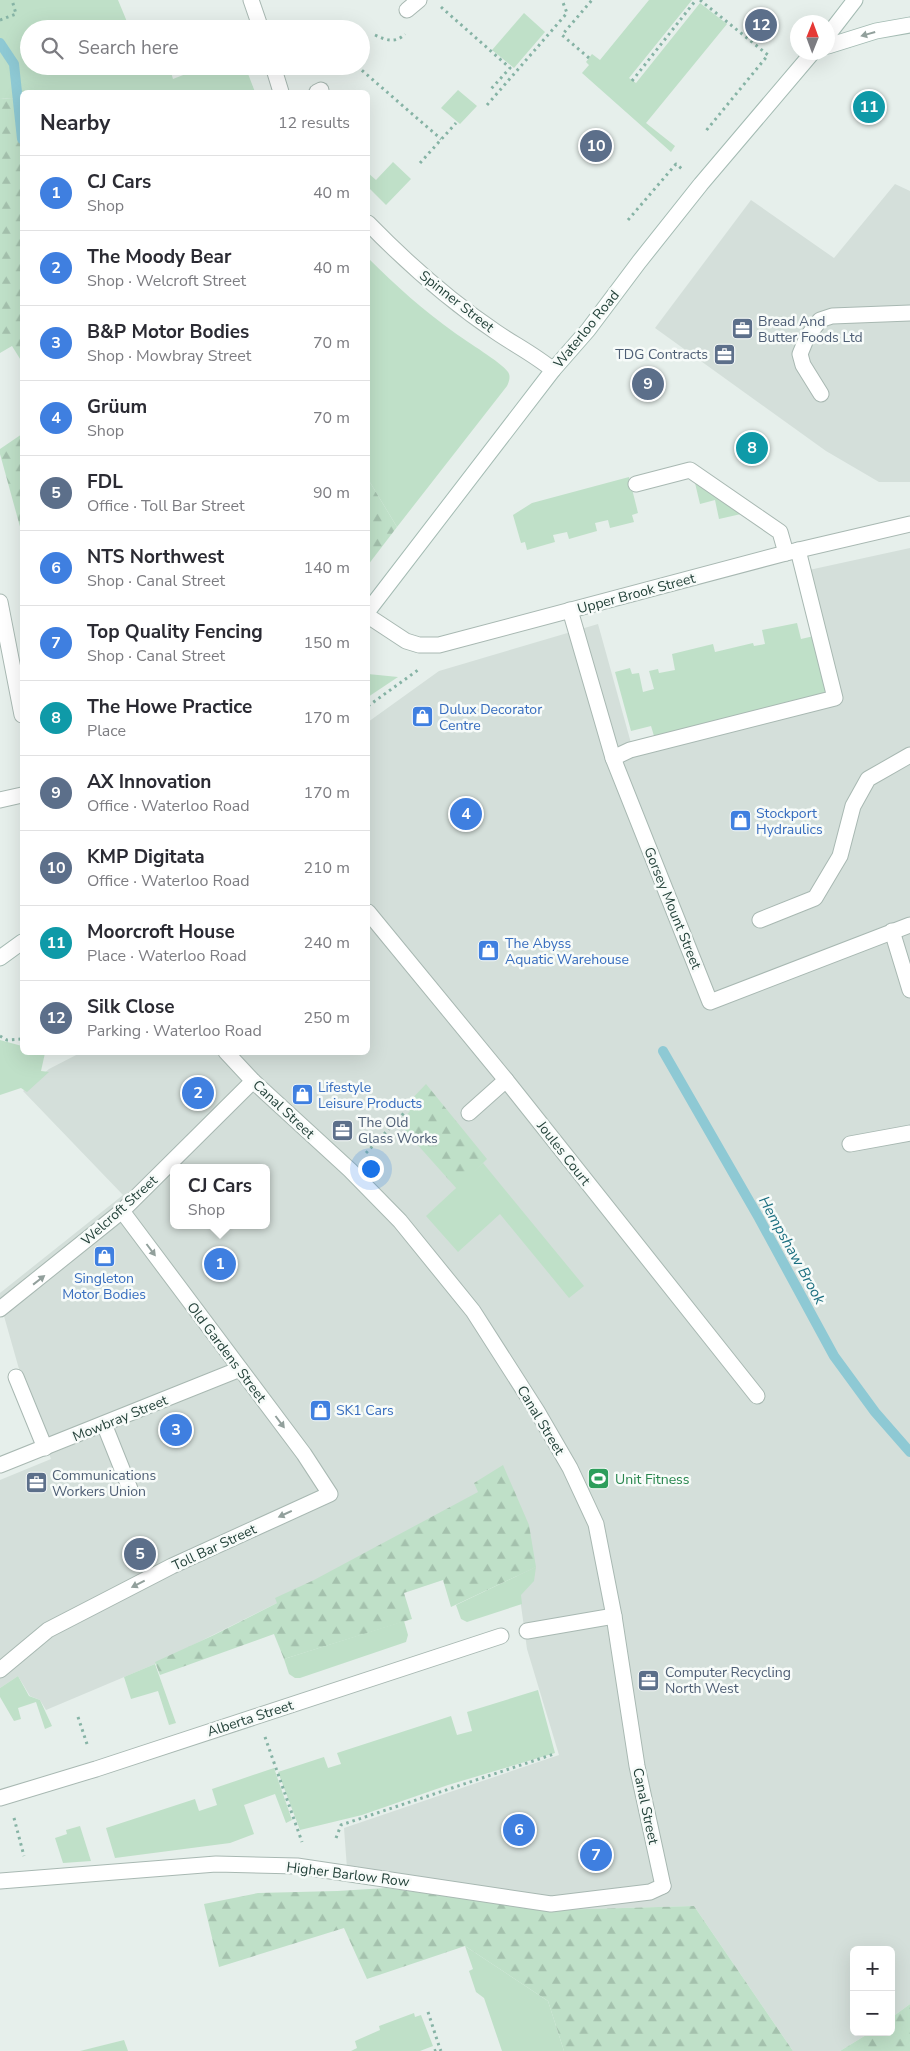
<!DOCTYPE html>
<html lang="en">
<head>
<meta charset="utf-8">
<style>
	:root { --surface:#fff; --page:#f7f7f7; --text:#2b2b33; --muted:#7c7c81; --line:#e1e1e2; --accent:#b45309 }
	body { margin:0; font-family:"Nunito Sans",sans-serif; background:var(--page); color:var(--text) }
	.controls { position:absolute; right:15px; bottom:15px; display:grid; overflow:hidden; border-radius:8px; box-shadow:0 5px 20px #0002 }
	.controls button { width:45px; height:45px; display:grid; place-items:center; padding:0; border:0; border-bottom:1px solid var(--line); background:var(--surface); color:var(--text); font:25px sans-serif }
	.compass { position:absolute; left:790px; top:15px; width:45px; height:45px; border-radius:50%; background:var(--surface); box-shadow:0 5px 20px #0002; rotate:1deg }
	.you { position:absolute; left:370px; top:1168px; width:18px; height:18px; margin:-12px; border:4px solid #fff; border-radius:50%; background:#1a73e8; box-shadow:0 0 0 8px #1a73e833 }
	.badge { display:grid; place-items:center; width:32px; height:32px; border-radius:50%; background:var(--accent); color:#fff; font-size:16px; font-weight:700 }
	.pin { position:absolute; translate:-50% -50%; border:2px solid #fff; box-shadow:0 1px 5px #0006 }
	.popup { position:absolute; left:170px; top:1164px; width:100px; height:65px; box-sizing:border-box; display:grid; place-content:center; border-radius:8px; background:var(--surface); filter:drop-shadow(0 1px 4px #0005); font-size:16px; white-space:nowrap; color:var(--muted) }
	.popup b { font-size:19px; color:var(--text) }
	.popup::after { content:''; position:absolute; left:50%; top:100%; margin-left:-10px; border:10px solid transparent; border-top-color:var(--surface) }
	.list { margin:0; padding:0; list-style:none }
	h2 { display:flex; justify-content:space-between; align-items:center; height:65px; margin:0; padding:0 20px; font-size:21px }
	h2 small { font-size:16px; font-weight:400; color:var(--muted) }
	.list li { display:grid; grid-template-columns:32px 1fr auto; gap:15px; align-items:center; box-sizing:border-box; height:75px; padding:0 20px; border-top:1px solid var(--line) }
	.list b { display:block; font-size:19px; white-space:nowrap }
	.list p { margin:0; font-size:16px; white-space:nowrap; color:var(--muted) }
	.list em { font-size:16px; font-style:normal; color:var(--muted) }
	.icon { flex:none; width:28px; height:28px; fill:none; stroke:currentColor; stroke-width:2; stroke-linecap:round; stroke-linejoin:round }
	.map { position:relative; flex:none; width:910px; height:2051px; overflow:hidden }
	.search { position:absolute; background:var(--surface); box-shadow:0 5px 20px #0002; left:20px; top:20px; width:350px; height:55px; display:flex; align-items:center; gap:12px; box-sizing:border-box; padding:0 18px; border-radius:28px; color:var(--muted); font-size:19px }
	.panel { position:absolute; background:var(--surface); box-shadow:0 5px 20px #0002; left:20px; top:90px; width:350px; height:965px; border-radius:8px }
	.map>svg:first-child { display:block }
	.built { fill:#d4dfda; fill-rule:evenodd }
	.green { fill:#bfe0c8 }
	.forest { fill:url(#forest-firs) }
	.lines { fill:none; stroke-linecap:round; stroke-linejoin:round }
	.stream { stroke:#8ec9d4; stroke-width:10 }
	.lane-casing { stroke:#a8b8b2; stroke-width:17 }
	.street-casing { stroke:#a8b8b2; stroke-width:17 }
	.secondary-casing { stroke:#a4bbb3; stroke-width:17 }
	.path { stroke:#86b3a5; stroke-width:3; stroke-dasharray:2.5 4; stroke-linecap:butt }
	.lane { stroke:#fff; stroke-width:15 }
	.street { stroke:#fff; stroke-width:15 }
	.secondary { stroke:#fff; stroke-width:15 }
	.oneway { fill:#92a09c }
	.labels { text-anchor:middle; stroke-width:5; stroke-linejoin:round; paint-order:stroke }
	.street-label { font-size:14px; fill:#24423a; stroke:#f7fbf9 }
	.service-label { font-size:14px; fill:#4e5e75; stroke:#f7fbf9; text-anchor:start }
	.shop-label { font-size:14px; fill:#366cbe; stroke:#f7fbf9; text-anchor:start }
	.leisure-label { font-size:14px; fill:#27864d; stroke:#f7fbf9; text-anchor:start }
	.water-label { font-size:15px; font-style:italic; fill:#1c6f80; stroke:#f7fbf9 }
</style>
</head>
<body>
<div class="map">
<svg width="910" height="2051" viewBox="0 0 910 2051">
	<defs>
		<pattern id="forest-firs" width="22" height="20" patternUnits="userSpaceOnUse" patternTransform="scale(1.25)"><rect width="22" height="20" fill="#bfe0c8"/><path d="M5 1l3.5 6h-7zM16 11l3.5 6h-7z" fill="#a4c1ad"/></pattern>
	</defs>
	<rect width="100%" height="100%" fill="#e6efeb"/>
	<!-- built -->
	<g class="built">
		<path d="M 895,184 L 910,191 L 910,482 L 879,482 L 826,451 L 655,328 L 751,200 L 834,258 Z"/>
		<path d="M 910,548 L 910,2004 L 891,2018 L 891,1950 L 854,1950 L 854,2032 L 871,2032 L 840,2051 L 793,2051 L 694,1906 L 552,1910 L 348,1882 L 344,1828 L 559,1755 L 527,1649 L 505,1489 L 155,1664 L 46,1710 L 40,1700 L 30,1696 L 18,1676 L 0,1688 L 0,1480 L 51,1459 L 19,1369 L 0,1302 L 0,1293 L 123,1195 L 23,1091 L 49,1069 L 80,1053 L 368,1052 L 368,722 L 439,671 L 598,624 L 631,743 L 639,755 L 842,702 L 809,570 ZM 174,1168 L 266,1168 L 266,1225 L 174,1225 Z"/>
	</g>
	<!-- green -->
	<g class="green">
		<path d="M 0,0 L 118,0 L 130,29 L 29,29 L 29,66 L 169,66 L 173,79 L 206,66 L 245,66 L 255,92 L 22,92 L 22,110 L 12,98 L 0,99 Z"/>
		<path d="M 649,0 L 692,0 L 629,78 L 636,83 L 700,3 L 727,24 L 646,123 L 675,146 L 671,152 L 582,73 L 589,65 L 586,62 L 592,54 L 600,60 Z"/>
		<path d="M 524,13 L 545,32 L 514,68 L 492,50 Z"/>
		<path d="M 458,90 L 477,106 L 460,124 L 441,108 Z"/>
		<path d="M 393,162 L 411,179 L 386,205 L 368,187 L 368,173 L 376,180 Z"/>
		<path d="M 368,258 C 395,285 424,311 455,333 C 467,342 501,362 508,372 C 511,376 509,382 507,386 L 397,527 L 368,479 Z"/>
		<path d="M 629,477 L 638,513 L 632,515 L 634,522 L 610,528 L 608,520 L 595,523 L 597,531 L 569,539 L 567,532 L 553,535 L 555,542 L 527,550 L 525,542 L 521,543 L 513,515 L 532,503 Z"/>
		<path d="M 695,483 L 741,514 L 719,519 L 715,500 L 700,504 Z"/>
		<path d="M 797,623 L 801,639 L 814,636 L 828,693 L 654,736 L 651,726 L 631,731 L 615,672 L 630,668 L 632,674 L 639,673 L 643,692 L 654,689 L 649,671 L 658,669 L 659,673 L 675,670 L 672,654 L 713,644 L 715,652 L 753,643 L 754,646 L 765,644 L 762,630 Z"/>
		<path d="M 368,674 L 398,677 L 368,697 Z"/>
		<path d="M 0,1040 L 22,1046 L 22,1052 L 45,1053 L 41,1071 L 49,1072 L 27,1092 L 21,1088 L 0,1095 Z"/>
		<path d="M 483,1163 L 584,1286 L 569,1298 L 500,1214 L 458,1252 L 426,1216 Z"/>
		<path d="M 536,1567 L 534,1581 L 521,1595 L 522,1604 L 467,1622 L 461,1619 L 456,1605 Z"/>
		<path d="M 404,1621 L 408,1635 L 406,1642 L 300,1678 L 295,1678 L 289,1674 L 284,1659 Z"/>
		<path d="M 155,1664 L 176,1723 L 169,1725 L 158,1691 L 131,1699 L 124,1677 Z"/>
		<path d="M 18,1676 L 29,1696 L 40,1700 L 52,1726 L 45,1729 L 36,1702 L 18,1708 L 21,1719 L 14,1721 L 0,1697 L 0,1688 Z"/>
		<path d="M 538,1690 L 555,1753 L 448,1785 L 362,1815 L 300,1830 L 278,1772 L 324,1757 L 328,1768 L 341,1764 L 337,1753 L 451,1716 L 457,1735 L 472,1731 L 467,1712 Z"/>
		<path d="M 274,1768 L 292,1820 L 286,1823 L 275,1794 L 244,1805 L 254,1834 L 230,1843 L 115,1858 L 106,1828 L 195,1799 L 199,1811 L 217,1805 L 212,1789 Z"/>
		<path d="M 80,1826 L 91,1861 L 63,1863 L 55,1838 L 67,1834 L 66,1830 Z"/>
		<path d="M 465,1946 L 548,2001 L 564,2051 L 502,2051 L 484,1998 L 476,1992 L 469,1971 L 473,1969 Z"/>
		<path d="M 414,2013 L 415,2017 L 421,2015 L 433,2046 L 420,2051 L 351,2051 L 357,2048 L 355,2041 L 380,2030 L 379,2026 Z"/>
		<path d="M 124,2040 L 128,2051 L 80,2051 Z"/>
	</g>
	<!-- forest -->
	<g class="forest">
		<path d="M 12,98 L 22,110 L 22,362 L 12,346 L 0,353 L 0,99 Z"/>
		<path d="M 22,434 L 22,534 L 0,454 L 0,449 Z"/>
		<path d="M 368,479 L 397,527 L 368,565 Z"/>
		<path d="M 426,1084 L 487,1159 L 457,1189 L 399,1124 L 410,1111 L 405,1106 Z"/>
		<path d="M 503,1465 L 529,1525 L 536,1567 L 451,1607 L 443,1580 L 404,1593 L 412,1619 L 284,1659 L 274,1634 L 160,1675 L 155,1662 L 214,1635 L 277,1603 L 275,1598 L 314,1580 L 478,1492 L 474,1483 Z"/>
		<path d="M 386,1888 L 552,1910 L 694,1906 L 793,2051 L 564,2051 L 548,2001 L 465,1946 L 367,1979 L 344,1928 L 219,1967 L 204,1904 L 258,1893 L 337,1891 Z"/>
		<path d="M 910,2004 L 910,2051 L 840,2051 L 871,2032 L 891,2032 L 891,2018 Z"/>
	</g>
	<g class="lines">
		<!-- stream -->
		<g class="stream">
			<path d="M 0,43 L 14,64 L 22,139"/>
			<path d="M 663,1051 L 759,1218 L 834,1356 L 875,1412 L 910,1452"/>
		</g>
		<defs>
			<g id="lane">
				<path d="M 821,394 L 803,365 L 800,354 L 807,337 L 820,320 L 832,316 L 910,313"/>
				<path d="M 636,484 L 690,470 L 780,532 L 786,553"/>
				<path d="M 613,758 L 630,750 L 835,698 L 798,550"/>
				<path d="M 0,800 L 22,795"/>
				<path d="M 368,912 L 506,1080 L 757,1396"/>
				<path d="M 760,920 L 815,898 L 840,856 L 853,806 L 868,779 L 910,755"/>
				<path d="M 892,931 L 910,990"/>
				<path d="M 469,1113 L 506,1080"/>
				<path d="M 850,1144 L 910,1133"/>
				<path d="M 16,1377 L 45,1448"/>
				<path d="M 104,1424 L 130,1489"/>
				<path d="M 0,1881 L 216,1864 L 297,1866 L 551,1904 L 650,1892 L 663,1886"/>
			</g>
			<g id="street">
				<path d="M 251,0 L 261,29"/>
				<path d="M 407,10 L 419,0"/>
				<path d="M 273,66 L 281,92"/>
				<path d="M 317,92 L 321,90"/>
				<path d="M 368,223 C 407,263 450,301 496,332 C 515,345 535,355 553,370"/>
				<path d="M 0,602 L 22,715"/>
				<path d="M 570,610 L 613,758 L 710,1002 L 910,925"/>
				<path d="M 368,616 L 406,641 L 419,645 L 439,645 L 786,553 L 910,524"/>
				<path d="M 226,1052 L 253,1081 L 350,1170 L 400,1221 L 473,1311 L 537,1411 L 570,1468 L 596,1524 L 614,1616 L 637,1766 L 663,1886"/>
				<path d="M 0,1309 L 122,1211 L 253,1081"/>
				<path d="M 0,1465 L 240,1369"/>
				<path d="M 527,1631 L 614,1616"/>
				<path d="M 0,1670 L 48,1630 L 172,1566 L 330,1494 L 304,1454 L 122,1211"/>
				<path d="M 0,1798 L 96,1769 L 501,1636"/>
			</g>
			<g id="secondary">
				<path d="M 828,35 L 855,0"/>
				<path d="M 828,46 L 876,31 L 910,25"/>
				<path d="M 368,611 L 553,370 L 588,330 L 639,262 L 701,184 L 813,52"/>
				<path d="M 0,958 L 22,942"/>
			</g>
		</defs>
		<!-- lane casing -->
		<use href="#lane" class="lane-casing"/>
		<!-- street casing -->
		<use href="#street" class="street-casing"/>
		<!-- secondary casing -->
		<use href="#secondary" class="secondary-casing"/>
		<!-- path -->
		<g class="path">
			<path d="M 700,0 L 768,55 L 705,132"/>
			<path d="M 441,7 L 510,68 L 491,89"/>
			<path d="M 0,20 L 16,14 L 12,0"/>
			<path d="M 375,35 C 386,40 395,44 405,34"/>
			<path d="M 589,58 L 562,35 L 592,0"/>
			<path d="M 357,66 L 441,139"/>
			<path d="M 632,81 L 696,0"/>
			<path d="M 487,105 L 567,13 L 562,0"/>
			<path d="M 420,163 L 456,123"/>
			<path d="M 628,220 L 676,164 L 682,169"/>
			<path d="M 368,706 L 418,670"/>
			<path d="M 0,1036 L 7,1040 L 22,1039"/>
			<path d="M 366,1153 L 405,1112"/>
			<path d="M 78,1717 L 88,1747"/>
			<path d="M 265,1737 L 302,1842"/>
			<path d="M 14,1818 L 24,1856"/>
			<path d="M 336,1838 L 341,1825 L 554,1754"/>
			<path d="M 428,2012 L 440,2049"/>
			<path d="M 434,2051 L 440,2049 L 441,2051"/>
		</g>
		<!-- lane -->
		<use href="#lane" class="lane"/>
		<!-- street -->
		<use href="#street" class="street"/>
		<!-- secondary -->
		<use href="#secondary" class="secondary"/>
	</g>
	<!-- one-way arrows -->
	<defs><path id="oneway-solid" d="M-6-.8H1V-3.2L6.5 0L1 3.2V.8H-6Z" transform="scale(1.25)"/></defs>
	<g class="oneway">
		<use href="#oneway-solid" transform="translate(868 34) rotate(164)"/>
		<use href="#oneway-solid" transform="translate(151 1250) rotate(53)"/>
		<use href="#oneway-solid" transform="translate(39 1280) rotate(-38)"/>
		<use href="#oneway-solid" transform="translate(280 1422) rotate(53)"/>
		<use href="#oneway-solid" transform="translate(285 1514) rotate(155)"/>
		<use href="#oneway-solid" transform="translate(138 1584) rotate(153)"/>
	</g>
	<!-- icons -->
	<defs>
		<symbol id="office-square" viewBox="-11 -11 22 22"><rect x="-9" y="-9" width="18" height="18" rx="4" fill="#5c6f8a" stroke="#f7fbf9"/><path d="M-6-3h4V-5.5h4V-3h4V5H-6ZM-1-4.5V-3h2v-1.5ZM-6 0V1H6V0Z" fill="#fff"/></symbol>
		<symbol id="shop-square" viewBox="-11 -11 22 22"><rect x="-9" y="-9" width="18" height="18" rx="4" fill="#3f7fe0" stroke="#f7fbf9"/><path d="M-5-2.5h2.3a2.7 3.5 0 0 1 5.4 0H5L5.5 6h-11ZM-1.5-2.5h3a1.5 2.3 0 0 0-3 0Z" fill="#fff"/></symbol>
		<symbol id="stadium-square" viewBox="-11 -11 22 22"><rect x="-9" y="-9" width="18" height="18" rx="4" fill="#2e9e5b" stroke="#f7fbf9"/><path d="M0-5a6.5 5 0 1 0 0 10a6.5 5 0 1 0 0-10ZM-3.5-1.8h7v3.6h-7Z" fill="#fff"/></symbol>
	</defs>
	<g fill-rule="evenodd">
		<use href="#office-square" x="730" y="316" width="25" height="25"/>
		<use href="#office-square" x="712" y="342" width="25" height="25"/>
		<use href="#shop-square" x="410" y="704" width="25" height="25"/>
		<use href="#shop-square" x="728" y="808" width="25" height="25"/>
		<use href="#shop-square" x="476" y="938" width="25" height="25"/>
		<use href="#shop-square" x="290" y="1082" width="25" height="25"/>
		<use href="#office-square" x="330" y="1118" width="25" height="25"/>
		<use href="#shop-square" x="92" y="1244" width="25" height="25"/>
		<use href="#shop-square" x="308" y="1398" width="25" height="25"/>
		<use href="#stadium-square" x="586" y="1466" width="25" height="25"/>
		<use href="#office-square" x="24" y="1470" width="25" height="25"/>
		<use href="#office-square" x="636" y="1668" width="25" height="25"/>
	</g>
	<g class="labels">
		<!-- street labels -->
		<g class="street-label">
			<text transform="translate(457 301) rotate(38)" y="5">Spinner Street</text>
			<text transform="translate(586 329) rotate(-51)" y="5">Waterloo Road</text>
			<text transform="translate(636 593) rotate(-15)" y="5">Upper Brook Street</text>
			<text transform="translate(673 908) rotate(68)" y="5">Gorsey Mount Street</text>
			<text transform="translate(284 1109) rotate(43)" y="5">Canal Street</text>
			<text transform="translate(564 1153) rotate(52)" y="5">Joules Court</text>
			<text transform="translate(119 1210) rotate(-42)" y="5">Welcroft Street</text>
			<text transform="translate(227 1352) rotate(53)" y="5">Old Gardens Street</text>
			<text transform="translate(120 1418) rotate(-22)" y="5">Mowbray Street</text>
			<text transform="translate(541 1420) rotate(59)" y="5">Canal Street</text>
			<text transform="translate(214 1547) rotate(-25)" y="5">Toll Bar Street</text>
			<text transform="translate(250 1718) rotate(-18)" y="5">Alberta Street</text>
			<text transform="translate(646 1806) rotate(78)" y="5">Canal Street</text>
			<text transform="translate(348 1874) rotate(7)" y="5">Higher Barlow Row</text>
		</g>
		<!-- service labels -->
		<g class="service-label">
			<text x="758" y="326">Bread And<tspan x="758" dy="16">Butter Foods Ltd</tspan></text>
			<text x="708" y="359" text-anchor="end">TDG Contracts</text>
			<text x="358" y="1127">The Old<tspan x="358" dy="16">Glass Works</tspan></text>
			<text x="52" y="1480">Communications<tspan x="52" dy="16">Workers Union</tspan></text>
			<text x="665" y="1677">Computer Recycling<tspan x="665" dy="16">North West</tspan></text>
		</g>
		<!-- shop labels -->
		<g class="shop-label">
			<text x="439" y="714">Dulux Decorator<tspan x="439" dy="16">Centre</tspan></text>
			<text x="756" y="818">Stockport<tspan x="756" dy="16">Hydraulics</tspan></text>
			<text x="505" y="948">The Abyss<tspan x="505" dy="16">Aquatic Warehouse</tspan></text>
			<text x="318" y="1092">Lifestyle<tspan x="318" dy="16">Leisure Products</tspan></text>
			<text x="104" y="1283" text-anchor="middle">Singleton<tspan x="104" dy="16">Motor Bodies</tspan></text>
			<text x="336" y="1415">SK1 Cars</text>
		</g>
		<!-- leisure labels -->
		<g class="leisure-label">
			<text x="615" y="1484">Unit Fitness</text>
		</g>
		<!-- water labels -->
		<g class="water-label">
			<text transform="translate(792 1250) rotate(61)" y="5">Hempshaw Brook</text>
		</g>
	</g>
</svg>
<div class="controls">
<button>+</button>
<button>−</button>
</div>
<svg class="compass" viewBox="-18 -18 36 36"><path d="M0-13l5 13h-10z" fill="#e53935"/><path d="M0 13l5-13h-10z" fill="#7c7c81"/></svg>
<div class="you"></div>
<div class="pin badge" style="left:220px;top:1264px;background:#3f7fe0">1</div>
<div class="popup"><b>CJ Cars</b>Shop</div>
<div class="pin badge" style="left:198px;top:1093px;background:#3f7fe0">2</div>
<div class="pin badge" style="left:176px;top:1430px;background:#3f7fe0">3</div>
<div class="pin badge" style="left:466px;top:814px;background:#3f7fe0">4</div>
<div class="pin badge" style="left:140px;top:1554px;background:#5c6f8a">5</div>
<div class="pin badge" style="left:519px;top:1830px;background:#3f7fe0">6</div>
<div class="pin badge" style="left:596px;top:1855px;background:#3f7fe0">7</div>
<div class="pin badge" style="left:752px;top:448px;background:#0f9aa8">8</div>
<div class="pin badge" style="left:648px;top:384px;background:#5c6f8a">9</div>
<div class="pin badge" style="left:596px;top:146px;background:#5c6f8a">10</div>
<div class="pin badge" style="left:869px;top:107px;background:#0f9aa8">11</div>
<div class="pin badge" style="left:761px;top:25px;background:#5c6f8a">12</div>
<div class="search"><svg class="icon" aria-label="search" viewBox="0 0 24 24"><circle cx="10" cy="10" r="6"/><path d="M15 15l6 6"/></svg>Search here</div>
<section class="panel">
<h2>Nearby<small>12 results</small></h2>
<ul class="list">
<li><span class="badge" style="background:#3f7fe0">1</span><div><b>CJ Cars</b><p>Shop</p></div><em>40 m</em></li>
<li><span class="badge" style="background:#3f7fe0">2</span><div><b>The Moody Bear</b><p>Shop · Welcroft Street</p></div><em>40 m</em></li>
<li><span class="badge" style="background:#3f7fe0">3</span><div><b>B&amp;P Motor Bodies</b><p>Shop · Mowbray Street</p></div><em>70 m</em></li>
<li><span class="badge" style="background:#3f7fe0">4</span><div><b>Grüum</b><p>Shop</p></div><em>70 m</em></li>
<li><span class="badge" style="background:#5c6f8a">5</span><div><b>FDL</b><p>Office · Toll Bar Street</p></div><em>90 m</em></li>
<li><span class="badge" style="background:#3f7fe0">6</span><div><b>NTS Northwest</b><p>Shop · Canal Street</p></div><em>140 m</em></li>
<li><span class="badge" style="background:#3f7fe0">7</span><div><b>Top Quality Fencing</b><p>Shop · Canal Street</p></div><em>150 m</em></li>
<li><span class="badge" style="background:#0f9aa8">8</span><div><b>The Howe Practice</b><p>Place</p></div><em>170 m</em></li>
<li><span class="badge" style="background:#5c6f8a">9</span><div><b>AX Innovation</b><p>Office · Waterloo Road</p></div><em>170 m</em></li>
<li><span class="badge" style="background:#5c6f8a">10</span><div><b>KMP Digitata</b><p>Office · Waterloo Road</p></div><em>210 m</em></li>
<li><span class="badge" style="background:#0f9aa8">11</span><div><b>Moorcroft House</b><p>Place · Waterloo Road</p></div><em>240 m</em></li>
<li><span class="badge" style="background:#5c6f8a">12</span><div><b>Silk Close</b><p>Parking · Waterloo Road</p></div><em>250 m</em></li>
</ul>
</section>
</div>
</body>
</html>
